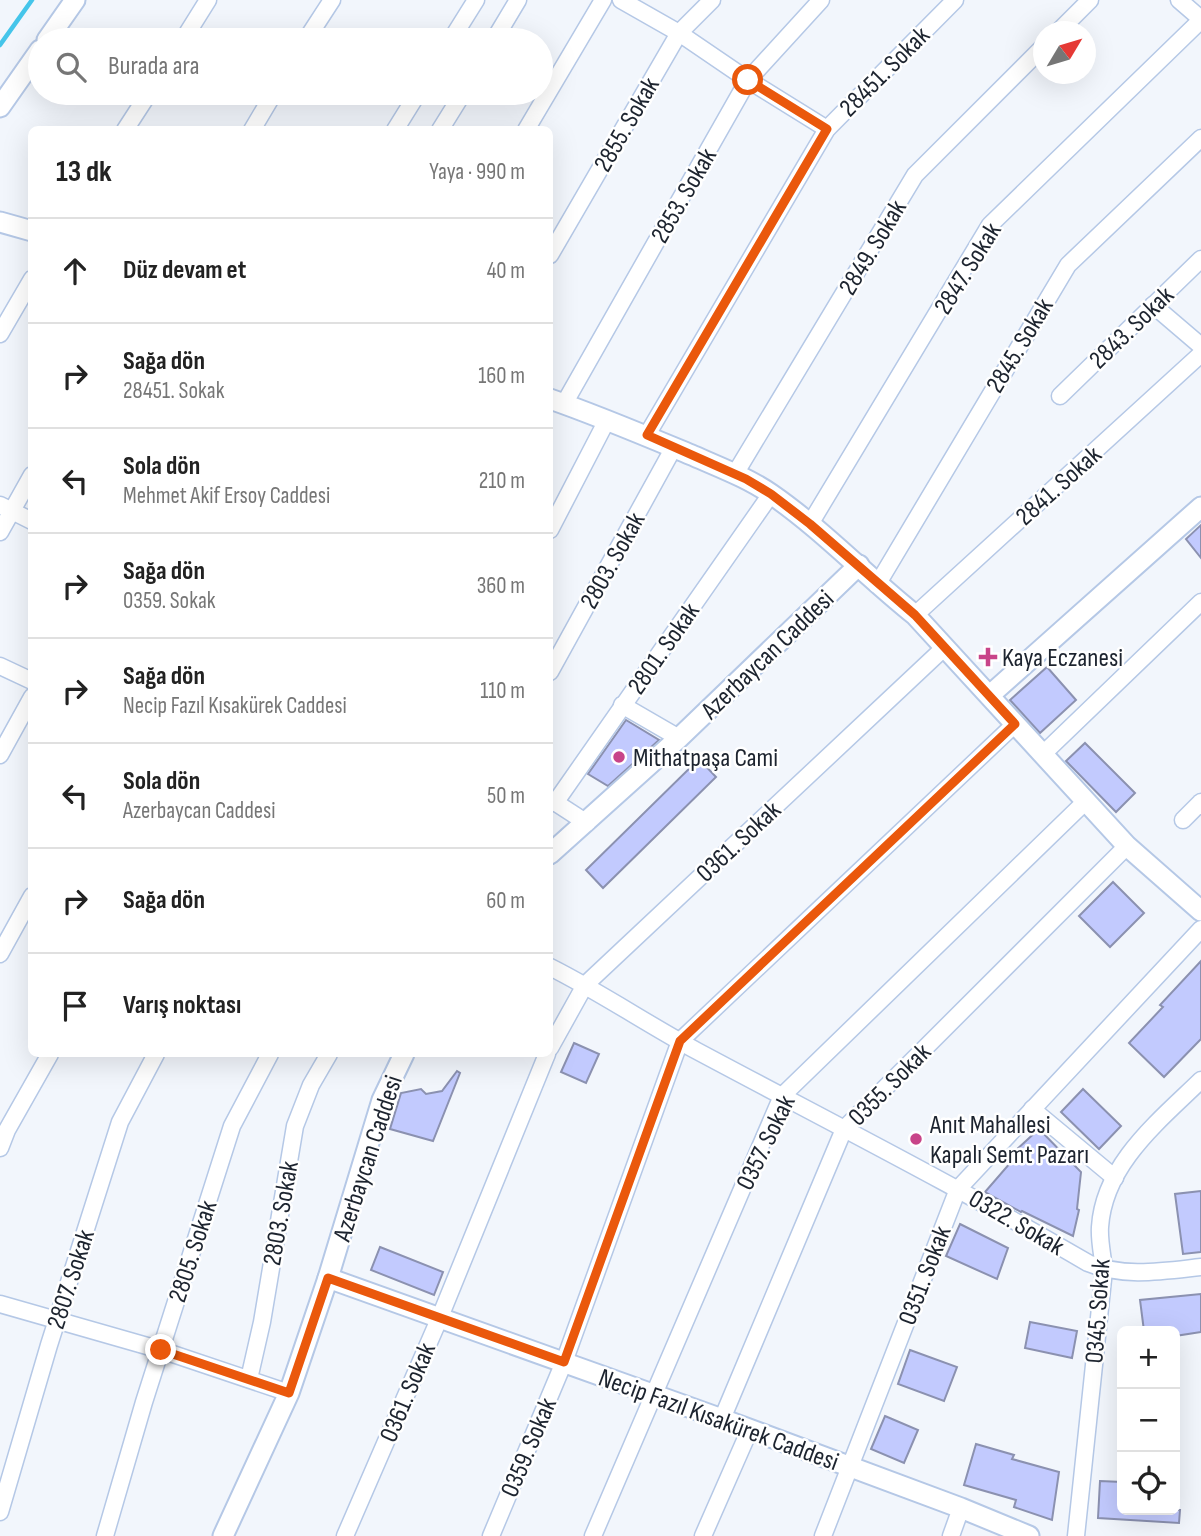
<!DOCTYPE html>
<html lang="tr">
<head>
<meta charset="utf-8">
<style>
	:root { --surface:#fff; --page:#f6f6f6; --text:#222; --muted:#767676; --line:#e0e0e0 }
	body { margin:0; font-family:"Sofia Sans Condensed",sans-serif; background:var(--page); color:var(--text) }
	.controls { position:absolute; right:21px; bottom:21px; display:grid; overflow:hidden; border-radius:10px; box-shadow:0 7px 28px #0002 }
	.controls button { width:63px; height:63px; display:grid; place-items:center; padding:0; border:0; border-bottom:2px solid var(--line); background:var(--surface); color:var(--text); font:35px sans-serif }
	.compass { position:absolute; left:1033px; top:21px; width:63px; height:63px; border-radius:50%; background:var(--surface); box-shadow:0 7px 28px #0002; rotate:52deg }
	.stop { position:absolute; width:21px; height:21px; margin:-16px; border:5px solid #ea580c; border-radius:50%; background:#fff }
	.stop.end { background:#ea580c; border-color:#fff; box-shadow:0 2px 7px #0008 }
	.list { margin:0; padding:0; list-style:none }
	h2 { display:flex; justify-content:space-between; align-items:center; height:91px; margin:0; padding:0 28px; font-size:30px }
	h2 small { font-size:23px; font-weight:400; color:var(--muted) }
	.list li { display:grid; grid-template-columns:46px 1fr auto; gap:21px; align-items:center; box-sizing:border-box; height:105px; padding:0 28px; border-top:2px solid var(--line) }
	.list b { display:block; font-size:26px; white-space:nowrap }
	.list p { margin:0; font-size:23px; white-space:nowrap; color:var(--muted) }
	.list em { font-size:23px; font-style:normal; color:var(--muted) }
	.icon { flex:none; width:38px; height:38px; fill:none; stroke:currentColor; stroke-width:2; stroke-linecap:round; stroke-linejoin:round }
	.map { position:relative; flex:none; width:1201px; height:1536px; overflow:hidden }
	.search { position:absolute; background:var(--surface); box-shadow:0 7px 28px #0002; left:28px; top:28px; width:525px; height:77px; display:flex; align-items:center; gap:18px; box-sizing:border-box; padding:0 24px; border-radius:38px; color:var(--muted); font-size:26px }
	.panel { position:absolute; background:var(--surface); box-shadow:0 7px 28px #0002; left:28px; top:126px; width:525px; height:931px; border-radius:10px }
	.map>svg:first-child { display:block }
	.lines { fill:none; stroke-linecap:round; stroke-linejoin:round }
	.stream { stroke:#45c5ea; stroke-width:4.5 }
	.building { fill:#c2cafe; stroke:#8b91b0; stroke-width:2 }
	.minor-casing { stroke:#b5c8e6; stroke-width:19 }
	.tertiary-casing { stroke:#b5c8e6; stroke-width:23 }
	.minor { stroke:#fff; stroke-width:16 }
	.tertiary { stroke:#fff; stroke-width:19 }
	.route { stroke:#ea580c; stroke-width:9 }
	.poi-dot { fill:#c84489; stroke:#fff; stroke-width:2.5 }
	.labels { text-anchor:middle; stroke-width:5; stroke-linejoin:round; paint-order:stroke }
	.street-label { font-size:26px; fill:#1d242f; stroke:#fff }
	.poi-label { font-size:26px; fill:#1d242f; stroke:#fff; text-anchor:start }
</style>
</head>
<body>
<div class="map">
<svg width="1201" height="1536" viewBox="0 0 1201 1536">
	<rect width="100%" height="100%" fill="#f2f6fc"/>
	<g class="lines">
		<!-- stream -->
		<path class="stream" d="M 0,45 L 32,0"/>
	</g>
	<!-- building -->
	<g class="building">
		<path d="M 1201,525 L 1201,558 L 1186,539 Z"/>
		<path d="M 1047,667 L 1076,700 L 1040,733 L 1010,700 Z"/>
		<path d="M 626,720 L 659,740 L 608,786 L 588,774 Z"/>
		<path d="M 1085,743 L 1135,793 L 1116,812 L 1066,761 Z"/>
		<path d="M 699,759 L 716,777 L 603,888 L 586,870 Z"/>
		<path d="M 1113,882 L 1144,913 L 1110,947 L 1079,916 Z"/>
		<path d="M 1201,961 L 1201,1039 L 1164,1077 L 1129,1043 L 1163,1007 L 1160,1005 Z"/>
		<path d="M 574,1043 L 599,1054 L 586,1083 L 561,1072 Z"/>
		<path d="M 457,1071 L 460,1073 L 433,1141 L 390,1129 L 401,1093 L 421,1089 L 426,1094 L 442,1091 Z"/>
		<path d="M 1083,1089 L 1121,1126 L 1099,1149 L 1061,1112 Z"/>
		<path d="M 1039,1129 L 1081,1172 L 1077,1209 L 1079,1210 L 1073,1236 L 1022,1211 L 1021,1212 L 985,1192 L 1018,1154 L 1015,1151 Z"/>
		<path d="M 1201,1191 L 1201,1252 L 1183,1254 L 1175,1194 Z"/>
		<path d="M 960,1224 L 1008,1248 L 997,1279 L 946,1256 Z"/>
		<path d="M 380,1247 L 443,1272 L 434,1295 L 371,1270 Z"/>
		<path d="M 1201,1294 L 1201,1332 L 1175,1336 L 1175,1331 L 1144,1331 L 1140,1300 Z"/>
		<path d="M 1030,1322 L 1077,1331 L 1072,1358 L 1025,1348 Z"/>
		<path d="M 910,1350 L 957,1367 L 944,1401 L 898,1384 Z"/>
		<path d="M 885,1416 L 918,1430 L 904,1463 L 871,1449 Z"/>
		<path d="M 976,1444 L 1014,1455 L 1012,1459 L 1059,1472 L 1052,1520 L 1014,1507 L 1016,1500 L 964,1485 Z"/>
		<path d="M 1100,1481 L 1122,1482 L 1122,1510 L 1180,1510 L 1179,1523 L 1098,1518 Z"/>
	</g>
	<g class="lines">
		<defs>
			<g id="minor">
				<path d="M 621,0 L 679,33 L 748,80 L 827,129"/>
				<path d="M 1179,0 L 1201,19"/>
				<path d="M 1058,32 L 1090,0"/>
				<path d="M 183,40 L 208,0"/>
				<path d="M 306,40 L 332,0"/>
				<path d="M 451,40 L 476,0"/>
				<path d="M 494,40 L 518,0"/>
				<path d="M 125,130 L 149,93"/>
				<path d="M 252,130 L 274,93"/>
				<path d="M 395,130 L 418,93"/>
				<path d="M 440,130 L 463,93"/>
				<path d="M 526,130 L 603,0"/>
				<path d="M 550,255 L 679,33 L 712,0"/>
				<path d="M 1153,305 L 1201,346"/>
				<path d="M 0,334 L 32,279"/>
				<path d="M 1060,396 L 1201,259"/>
				<path d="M 564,404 L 748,80 L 821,0"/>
				<path d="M 647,435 L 827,129 L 955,0"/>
				<path d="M 735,474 L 915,175 L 1044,46"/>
				<path d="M 0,505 L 32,521"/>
				<path d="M 810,524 L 990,225 L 1201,20"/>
				<path d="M 550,530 L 607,420"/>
				<path d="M 0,532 L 32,475"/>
				<path d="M 877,585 L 1068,265 L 1201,138"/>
				<path d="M 915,615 L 1201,354"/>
				<path d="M 0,666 L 32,681"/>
				<path d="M 550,672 L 674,447"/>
				<path d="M 622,705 L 679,738"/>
				<path d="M 1043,754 L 1201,602"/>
				<path d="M 0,755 L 32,697"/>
				<path d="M 550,799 L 587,823"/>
				<path d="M 555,803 L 771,494"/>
				<path d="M 1183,820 L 1201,802"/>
				<path d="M 0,954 L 32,896"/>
				<path d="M 550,967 C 600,992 647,1024 697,1051 C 828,1121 960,1188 1088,1263 C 1123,1278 1164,1271 1201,1267"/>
				<path d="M 550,1048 L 585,985 L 945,647"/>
				<path d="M 1032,1109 L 1115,1178"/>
				<path d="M 0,1148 L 7,1130 L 50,1054"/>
				<path d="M 0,1304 L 161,1350 L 289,1393"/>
				<path d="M 249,1379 L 262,1322 L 295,1126 L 311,1085 L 329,1054"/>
				<path d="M 722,1419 L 844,1129 L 1127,846"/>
				<path d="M 0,1512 L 49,1345 L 120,1122 L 156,1054"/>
				<path d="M 105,1536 L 144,1402 L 232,1126 L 270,1054"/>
				<path d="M 345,1536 L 440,1317 L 547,1054"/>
				<path d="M 491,1536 L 564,1362 L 680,1041 L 1015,724"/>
				<path d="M 593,1536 L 782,1096 L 1086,801"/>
				<path d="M 703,1536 L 750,1429"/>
				<path d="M 823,1536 L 958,1189 L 1201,929"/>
				<path d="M 951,1536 L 961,1508"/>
				<path d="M 1076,1536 L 1104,1270 C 1103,1257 1099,1241 1100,1227 C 1104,1164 1159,1121 1201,1080"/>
			</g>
			<g id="tertiary">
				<path d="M 47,40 L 75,0"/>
				<path d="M 0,107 L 40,50"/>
				<path d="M 0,222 L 32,231"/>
				<path d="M 550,399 C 599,416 646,436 694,456 C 721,468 748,478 771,494 C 823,530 866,576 915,615 L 1127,846 L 1201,911"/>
				<path d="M 990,695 L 1201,507"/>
				<path d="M 550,854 L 679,738 L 859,565"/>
				<path d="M 328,1278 L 722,1419 L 961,1508 L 1029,1536"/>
				<path d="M 223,1536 L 289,1393 L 328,1278 L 382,1100 L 404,1054"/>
			</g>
		</defs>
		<!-- minor casing -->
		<use href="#minor" class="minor-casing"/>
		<!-- tertiary casing -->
		<use href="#tertiary" class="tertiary-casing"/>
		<!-- minor -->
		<use href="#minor" class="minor"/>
		<!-- tertiary -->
		<use href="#tertiary" class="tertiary"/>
	</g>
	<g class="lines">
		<!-- route -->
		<path class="route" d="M 161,1350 L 289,1393 L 328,1278 L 564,1362 L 680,1041 L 1015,724 L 915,615 L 810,524 L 771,494 L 746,479 L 647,435 L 827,129 L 748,80"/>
	</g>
	<!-- markers -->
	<g class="poi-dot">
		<path d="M984.5 646.5h7v7h7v7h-7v7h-7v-7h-7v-7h7z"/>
		<circle cx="619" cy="757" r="7"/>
		<circle cx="916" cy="1139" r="7"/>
	</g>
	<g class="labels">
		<!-- street labels -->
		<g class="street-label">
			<text transform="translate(884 71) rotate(-45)" y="9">28451. Sokak</text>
			<text transform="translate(626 124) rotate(-60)" y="9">2855. Sokak</text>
			<text transform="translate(683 195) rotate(-60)" y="9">2853. Sokak</text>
			<text transform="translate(872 247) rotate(-59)" y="9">2849. Sokak</text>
			<text transform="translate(967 268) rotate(-58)" y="9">2847. Sokak</text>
			<text transform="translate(1131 327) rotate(-44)" y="9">2843. Sokak</text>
			<text transform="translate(1019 345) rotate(-59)" y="9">2845. Sokak</text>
			<text transform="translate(1058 485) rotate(-42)" y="9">2841. Sokak</text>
			<text transform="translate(612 560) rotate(-61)" y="9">2803. Sokak</text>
			<text transform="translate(663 648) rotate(-55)" y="9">2801. Sokak</text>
			<text transform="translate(767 654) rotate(-44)" y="9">Azerbaycan Caddesi</text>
			<text transform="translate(738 841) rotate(-43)" y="9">0361. Sokak</text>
			<text transform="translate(889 1084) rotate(-45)" y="9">0355. Sokak</text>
			<text transform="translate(765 1142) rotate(-64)" y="9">0357. Sokak</text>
			<text transform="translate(367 1158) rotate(-72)" y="9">Azerbaycan Caddesi</text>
			<text transform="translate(280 1213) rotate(-80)" y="9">2803. Sokak</text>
			<text transform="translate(1017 1222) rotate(30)" y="9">0322. Sokak</text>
			<text transform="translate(192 1251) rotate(-72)" y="9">2805. Sokak</text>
			<text transform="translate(924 1275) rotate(-69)" y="9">0351. Sokak</text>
			<text transform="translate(70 1279) rotate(-72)" y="9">2807. Sokak</text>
			<text transform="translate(1097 1311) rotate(-86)" y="9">0345. Sokak</text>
			<text transform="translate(407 1392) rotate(-67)" y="9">0361. Sokak</text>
			<text transform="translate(719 1419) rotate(20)" y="9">Necip Fazıl Kısakürek Caddesi</text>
			<text transform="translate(528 1447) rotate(-67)" y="9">0359. Sokak</text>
		</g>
		<!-- poi labels -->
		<g class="poi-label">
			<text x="1002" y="666">Kaya Eczanesi</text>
			<text x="633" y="766">Mithatpaşa Cami</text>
			<text x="930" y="1133">Anıt Mahallesi<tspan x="930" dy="30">Kapalı Semt Pazarı</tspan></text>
		</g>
	</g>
</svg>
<div class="controls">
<button>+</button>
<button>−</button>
<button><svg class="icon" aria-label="locate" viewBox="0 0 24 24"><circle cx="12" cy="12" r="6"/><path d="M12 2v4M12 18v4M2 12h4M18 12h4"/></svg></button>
</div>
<svg class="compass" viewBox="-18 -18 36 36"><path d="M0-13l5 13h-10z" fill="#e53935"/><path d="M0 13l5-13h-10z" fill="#767676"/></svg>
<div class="stop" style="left:748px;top:80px"></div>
<div class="stop end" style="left:161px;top:1350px"></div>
<div class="search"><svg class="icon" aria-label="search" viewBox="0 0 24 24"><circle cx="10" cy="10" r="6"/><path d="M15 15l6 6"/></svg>Burada ara</div>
<section class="panel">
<h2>13 dk<small>Yaya · 990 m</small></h2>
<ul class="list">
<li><svg class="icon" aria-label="ahead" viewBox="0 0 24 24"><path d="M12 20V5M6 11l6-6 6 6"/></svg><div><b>Düz devam et</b></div><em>40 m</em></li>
<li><svg class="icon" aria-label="right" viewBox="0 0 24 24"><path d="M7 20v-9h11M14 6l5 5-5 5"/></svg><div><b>Sağa dön</b><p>28451. Sokak</p></div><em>160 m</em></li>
<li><svg class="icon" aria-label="left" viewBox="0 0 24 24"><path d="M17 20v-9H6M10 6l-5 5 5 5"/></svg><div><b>Sola dön</b><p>Mehmet Akif Ersoy Caddesi</p></div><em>210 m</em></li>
<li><svg class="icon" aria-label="right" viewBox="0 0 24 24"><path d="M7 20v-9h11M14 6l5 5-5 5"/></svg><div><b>Sağa dön</b><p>0359. Sokak</p></div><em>360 m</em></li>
<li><svg class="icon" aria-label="right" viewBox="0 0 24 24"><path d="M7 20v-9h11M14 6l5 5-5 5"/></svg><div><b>Sağa dön</b><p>Necip Fazıl Kısakürek Caddesi</p></div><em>110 m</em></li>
<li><svg class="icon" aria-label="left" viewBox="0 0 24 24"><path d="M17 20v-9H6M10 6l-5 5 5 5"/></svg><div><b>Sola dön</b><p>Azerbaycan Caddesi</p></div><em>50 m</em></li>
<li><svg class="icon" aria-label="right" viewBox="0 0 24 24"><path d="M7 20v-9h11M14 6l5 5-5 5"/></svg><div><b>Sağa dön</b></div><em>60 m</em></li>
<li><svg class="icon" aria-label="arrive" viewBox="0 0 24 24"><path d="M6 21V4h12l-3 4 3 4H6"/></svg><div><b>Varış noktası</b></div></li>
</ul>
</section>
</div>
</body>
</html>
